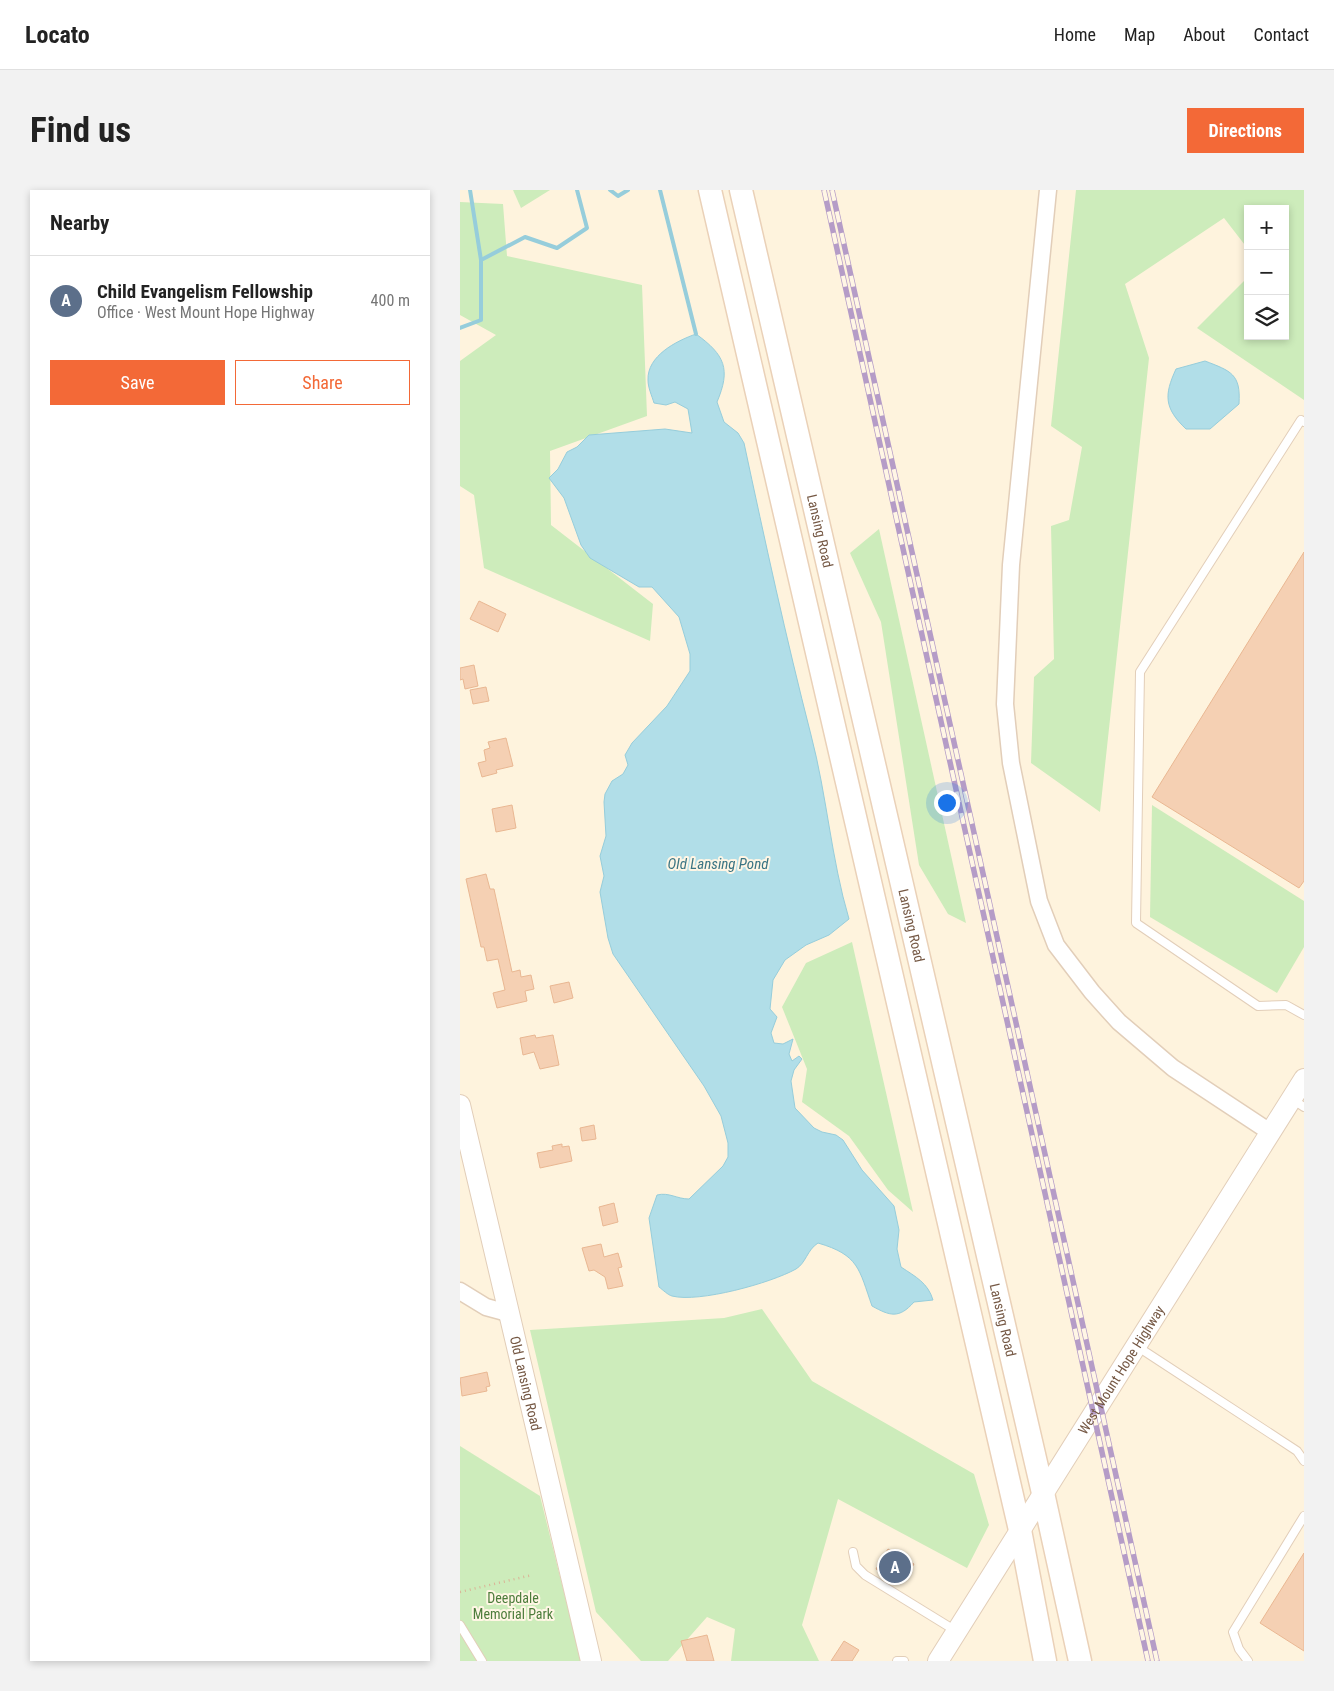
<!DOCTYPE html>
<html lang="en">
<head>
<meta charset="utf-8">
<style>
	:root { --surface:#fff; --page:#f2f2f2; --text:#222; --muted:#767676; --line:#e0e0e0; --accent:#f36937 }
	body { margin:0; font-family:"Roboto Condensed",sans-serif; background:var(--page); color:var(--text) }
	.controls { position:absolute; right:15px; top:15px; display:grid; overflow:hidden; border-radius:0px; box-shadow:0 2px 8px #0003 }
	.controls button { width:45px; height:45px; display:grid; place-items:center; padding:0; border:0; border-bottom:1px solid var(--line); background:var(--surface); color:var(--text); font:25px sans-serif }
	.you { position:absolute; left:486px; top:612px; width:18px; height:18px; margin:-12px; border:4px solid #fff; border-radius:50%; background:#1a73e8; box-shadow:0 0 0 8px #1a73e833 }
	.badge { display:grid; place-items:center; width:32px; height:32px; border-radius:50%; background:var(--accent); color:#fff; font-size:16px; font-weight:700 }
	.pin { position:absolute; translate:-50% -50%; border:2px solid #fff; box-shadow:0 1px 5px #0006 }
	.list { margin:0; padding:0; list-style:none }
	h2 { display:flex; justify-content:space-between; align-items:center; height:65px; margin:0; padding:0 20px; font-size:21px }
	h2 small { font-size:16px; font-weight:400; color:var(--muted) }
	.list li { display:grid; grid-template-columns:32px 1fr auto; gap:15px; align-items:center; box-sizing:border-box; height:90px; padding:0 20px; border-top:1px solid var(--line) }
	.list b { display:block; font-size:19px; white-space:nowrap }
	.list p { margin:0; font-size:16px; white-space:nowrap; color:var(--muted) }
	.list em { font-size:16px; font-style:normal; color:var(--muted) }
	.actions { display:flex; gap:10px; padding:15px 20px }
	.actions a { flex:1; padding:11px 0; border:1px solid var(--accent); border-radius:0px; text-align:center; font-size:18px; color:var(--accent) }
	.actions .main { background:var(--accent); color:#fff }
	.icon { flex:none; width:28px; height:28px; fill:none; stroke:currentColor; stroke-width:2; stroke-linecap:round; stroke-linejoin:round }
	.map { position:relative; flex:none; width:844px; height:1471px; overflow:hidden; border-radius:0px }
	header { display:flex; align-items:center; gap:30px; box-sizing:border-box; height:70px; padding:0 25px; background:var(--surface); border-bottom:1px solid var(--line) }
	header strong { font-size:24px }
	nav { display:flex; gap:28px; margin-inline-start:auto; font-size:18px }
	.intro { display:flex; align-items:center; justify-content:space-between; box-sizing:border-box; height:120px; padding:0 30px }
	h1 { margin:0; font-size:35px }
	.button { padding:12px 22px; border-radius:0px; background:var(--accent); color:#fff; font-size:18px; font-weight:700 }
	main { display:flex; gap:30px; padding:0 30px }
	aside { flex:1; background:var(--surface); border-radius:0px; box-shadow:0 2px 8px #0003 }
	.map>svg:first-child { display:block }
	.green { fill:#cdecbb }
	.water { fill:#b1dee8; stroke:#96cddb }
	.lines { fill:none; stroke-linecap:round; stroke-linejoin:round }
	.stream { stroke:#96cddb; stroke-width:4 }
	.building { fill:#f5d0b3; stroke:#e9b792 }
	.service-casing { stroke:#e2ceb9; stroke-width:10 }
	.minor-casing { stroke:#e2ceb9; stroke-width:19 }
	.tertiary-casing { stroke:#e2ceb9; stroke-width:22 }
	.secondary-casing { stroke:#ead1b8; stroke-width:25 }
	.path { stroke:#dab396; stroke-width:2.5; stroke-dasharray:1 4; stroke-linecap:butt }
	.service { stroke:#fff; stroke-width:8 }
	.minor { stroke:#fff; stroke-width:16 }
	.tertiary { stroke:#fff; stroke-width:20 }
	.secondary { stroke:#fff; stroke-width:22 }
	.rail-casing { stroke:#b59cc7; stroke-width:5.5 }
	.rail { stroke:#fff6e5; stroke-width:4; stroke-dasharray:11; stroke-linecap:butt }
	.labels { text-anchor:middle; stroke-width:4; stroke-linejoin:round; paint-order:stroke }
	.street-label { font-size:14px; fill:#755844; stroke:#fff6e5 }
	.park-label { font-size:14px; fill:#4c7c3b; stroke:#fff6e5 }
	.water-label { font-size:15px; font-style:italic; fill:#3a7483; stroke:#fff6e5 }
</style>
</head>
<body>
<header>
<strong>Locato</strong>
<nav><a>Home</a><a>Map</a><a>About</a><a>Contact</a></nav>
</header>
<div class="intro"><h1>Find us</h1><a class="button">Directions</a></div>
<main>
<aside>
<h2>Nearby<small></small></h2>
<ul class="list">
<li><span class="badge" style="background:#5c6f8a">A</span><div><b>Child Evangelism Fellowship</b><p>Office · West Mount Hope Highway</p></div><em>400 m</em></li>
</ul>
<div class="actions"><a class="main">Save</a><a>Share</a></div>
</aside>
<div class="map">
<svg width="844" height="1471" viewBox="0 0 844 1471">
	<rect width="100%" height="100%" fill="#fef3dd"/>
	<!-- green -->
	<g class="green">
		<path d="M 53,0 L 90,0 L 61,18 Z"/>
		<path d="M 616,0 L 844,0 L 844,210 L 737,138 L 788,87 L 788,146 L 825,146 L 825,19 L 788,19 L 788,59 L 764,28 L 665,94 L 689,168 L 640,622 L 571,573 L 574,487 L 594,469 L 591,336 L 609,330 L 622,257 L 591,236 Z"/>
		<path d="M 0,12 L 43,14 L 47,66 L 182,95 L 187,226 L 90,261 L 91,335 L 193,414 L 190,451 L 24,378 L 14,305 L 0,296 L 0,171 L 36,145 L 0,125 Z"/>
		<path d="M 419,339 L 506,733 L 488,724 L 459,675 L 421,432 L 390,363 Z"/>
		<path d="M 692,615 L 844,711 L 844,757 L 817,803 L 690,727 Z"/>
		<path d="M 392,752 L 453,1022 L 428,1000 L 389,946 L 342,912 L 347,879 L 322,817 L 346,773 Z"/>
		<path d="M 302,1119 L 352,1191 L 514,1284 L 529,1335 L 507,1378 L 378,1309 L 342,1435 L 359,1471 L 271,1471 L 275,1439 L 247,1427 L 208,1471 L 181,1471 L 136,1422 L 70,1140 L 264,1128 Z"/>
		<path d="M 0,1256 L 80,1306 L 121,1471 L 0,1471 Z"/>
	</g>
	<!-- water -->
	<g class="water">
		<path d="M 236,144 C 265,165 271,179 257,212 L 264,232 L 278,243 L 284,253 C 305,351 326,448 351,545 C 367,606 371,668 389,729 L 369,745 L 346,755 L 325,770 L 313,790 L 310,819 L 317,827 L 311,843 L 314,853 L 323,854 L 333,849 L 329,864 L 332,871 L 339,866 L 342,869 L 334,880 L 331,891 L 335,918 L 354,938 L 362,942 L 376,945 L 383,950 L 402,980 L 434,1016 L 439,1040 L 437,1059 L 441,1077 C 456,1087 468,1093 473,1110 L 454,1112 C 439,1129 430,1126 412,1116 C 399,1079 399,1065 358,1053 C 347,1060 346,1073 336,1079 C 311,1093 239,1113 212,1106 C 208,1105 203,1100 199,1097 L 189,1028 L 197,1005 C 209,1002 217,1009 229,1009 L 263,976 L 268,967 L 268,953 L 261,926 L 244,896 L 153,764 L 148,748 L 140,702 L 144,686 L 140,666 L 146,646 L 144,612 L 145,604 L 152,591 L 163,584 L 168,575 L 165,565 L 172,553 L 207,516 L 230,481 L 230,464 L 219,427 L 192,397 L 179,397 L 130,368 L 121,355 L 104,308 L 89,288 L 98,279 L 107,262 L 117,257 L 129,245 L 205,239 L 232,243 L 228,219 L 215,212 L 206,215 L 194,213 C 192,206 188,198 188,190 C 187,166 216,151 236,144 Z"/>
		<path d="M 745,171 C 771,181 781,184 779,214 L 750,239 L 726,239 C 704,218 704,205 716,179 Z"/>
	</g>
	<g class="lines">
		<!-- stream -->
		<g class="stream">
			<path d="M 10,0 L 21,70"/>
			<path d="M 150,0 L 158,6 L 168,0"/>
			<path d="M 200,0 L 236,144"/>
			<path d="M 0,138 L 21,130 L 21,70 L 65,47 L 97,58 L 127,38 L 117,0"/>
		</g>
	</g>
	<!-- building -->
	<g class="building">
		<path d="M 844,362 L 844,691 L 839,698 L 692,607 Z"/>
		<path d="M 19,411 L 46,424 L 38,442 L 10,429 Z"/>
		<path d="M 14,475 L 18,496 L 5,499 L 3,489 L 0,490 L 0,478 Z"/>
		<path d="M 26,497 L 29,511 L 13,514 L 10,500 Z"/>
		<path d="M 46,548 L 53,576 L 36,580 L 37,583 L 22,587 L 18,573 L 26,571 L 24,560 L 30,558 L 28,552 Z"/>
		<path d="M 52,615 L 56,638 L 36,642 L 32,619 Z"/>
		<path d="M 26,684 L 30,699 L 34,699 L 52,782 L 60,780 L 61,787 L 71,785 L 74,799 L 65,801 L 67,811 L 37,818 L 33,803 L 45,800 L 38,769 L 27,771 L 24,757 L 21,757 L 6,689 Z"/>
		<path d="M 109,792 L 113,808 L 94,813 L 90,796 Z"/>
		<path d="M 75,845 L 76,848 L 93,845 L 99,875 L 80,879 L 74,862 L 63,865 L 60,848 Z"/>
		<path d="M 134,935 L 136,949 L 122,951 L 120,938 Z"/>
		<path d="M 102,954 L 102,957 L 109,956 L 112,971 L 80,978 L 77,963 L 93,960 L 92,956 Z"/>
		<path d="M 154,1013 L 158,1032 L 143,1036 L 139,1017 Z"/>
		<path d="M 141,1054 L 144,1067 L 158,1063 L 162,1077 L 158,1078 L 163,1096 L 148,1099 L 145,1087 L 134,1080 L 129,1081 L 122,1058 Z"/>
		<path d="M 27,1182 L 30,1196 L 26,1197 L 27,1201 L 2,1206 L 0,1188 Z"/>
		<path d="M 428,1359 L 454,1374 L 441,1394 L 416,1379 Z"/>
		<path d="M 844,1363 L 844,1461 L 800,1433 Z"/>
		<path d="M 247,1445 L 254,1471 L 227,1471 L 221,1451 Z"/>
		<path d="M 384,1451 L 399,1460 L 392,1471 L 371,1471 Z"/>
	</g>
	<g class="lines">
		<defs>
			<g id="service">
				<path d="M 844,232 L 841,230 L 680,482 L 676,733 L 798,816 L 826,815 L 844,825"/>
				<path d="M 832,909 L 844,917"/>
				<path d="M 678,1157 L 837,1261 L 844,1271"/>
				<path d="M 393,1362 L 396,1376 L 405,1385 L 496,1441"/>
				<path d="M 0,1435 L 22,1471"/>
				<path d="M 437,1471 L 444,1471"/>
				<path d="M 788,1471 L 779,1459 L 773,1442 L 844,1326"/>
			</g>
			<g id="minor">
				<path d="M 588,0 L 551,375 L 545,514 L 551,573 L 579,711 L 596,755 L 632,802 L 659,832 L 713,878 L 810,942"/>
				<path d="M 0,1101 L 26,1117 L 48,1123"/>
			</g>
			<g id="tertiary">
				<path id="s1" d="M 0,915 L 131,1471"/>
				<path id="s2" d="M 478,1471 L 844,889"/>
			</g>
			<g id="secondary">
				<path d="M 250,0 L 560,1340 L 585,1471"/>
				<path id="s3" d="M 281,0 L 583,1303 L 620,1471"/>
			</g>
		</defs>
		<!-- service casing -->
		<use href="#service" class="service-casing"/>
		<!-- minor casing -->
		<use href="#minor" class="minor-casing"/>
		<!-- tertiary casing -->
		<use href="#tertiary" class="tertiary-casing"/>
		<!-- secondary casing -->
		<use href="#secondary" class="secondary-casing"/>
		<!-- path -->
		<path class="path" d="M 0,1402 L 72,1385"/>
		<!-- service -->
		<use href="#service" class="service"/>
		<!-- minor -->
		<use href="#minor" class="minor"/>
		<!-- tertiary -->
		<use href="#tertiary" class="tertiary"/>
		<!-- secondary -->
		<use href="#secondary" class="secondary"/>
		<defs>
			<g id="rail">
				<path d="M 364,0 L 688,1471"/>
				<path d="M 372,0 L 697,1471"/>
			</g>
		</defs>
		<!-- rail casing -->
		<use href="#rail" class="rail-casing"/>
		<!-- rail -->
		<use href="#rail" class="rail"/>
	</g>
	<g class="labels">
		<!-- street labels -->
		<g class="street-label">
			<text dy="5" stroke="none"><textPath href="#s3" startOffset="350">Lansing Road</textPath></text>
			<text dy="5" stroke="none"><textPath href="#s3" startOffset="755">Lansing Road</textPath></text>
			<text dy="5" stroke="none"><textPath href="#s3" startOffset="1160">Lansing Road</textPath></text>
			<text dy="5" stroke="none"><textPath href="#s2" startOffset="344">West Mount Hope Highway</textPath></text>
			<text dy="5" stroke="none"><textPath href="#s1" startOffset="286">Old Lansing Road</textPath></text>
		</g>
		<!-- park labels -->
		<g class="park-label">
			<text x="53" y="1413">Deepdale<tspan x="53" dy="16">Memorial Park</tspan></text>
		</g>
		<!-- water labels -->
		<g class="water-label">
			<text x="258" y="679">Old Lansing Pond</text>
		</g>
	</g>
</svg>
<div class="controls">
<button>+</button>
<button>−</button>
<button><svg class="icon" aria-label="layers" viewBox="0 0 24 24"><path d="M12 4l9 5-9 5-9-5zM3 14l9 5 9-5"/></svg></button>
</div>
<div class="you"></div>
<div class="pin badge" style="left:435px;top:1377px;background:#5c6f8a">A</div>
</div>
</main>
</body>
</html>
